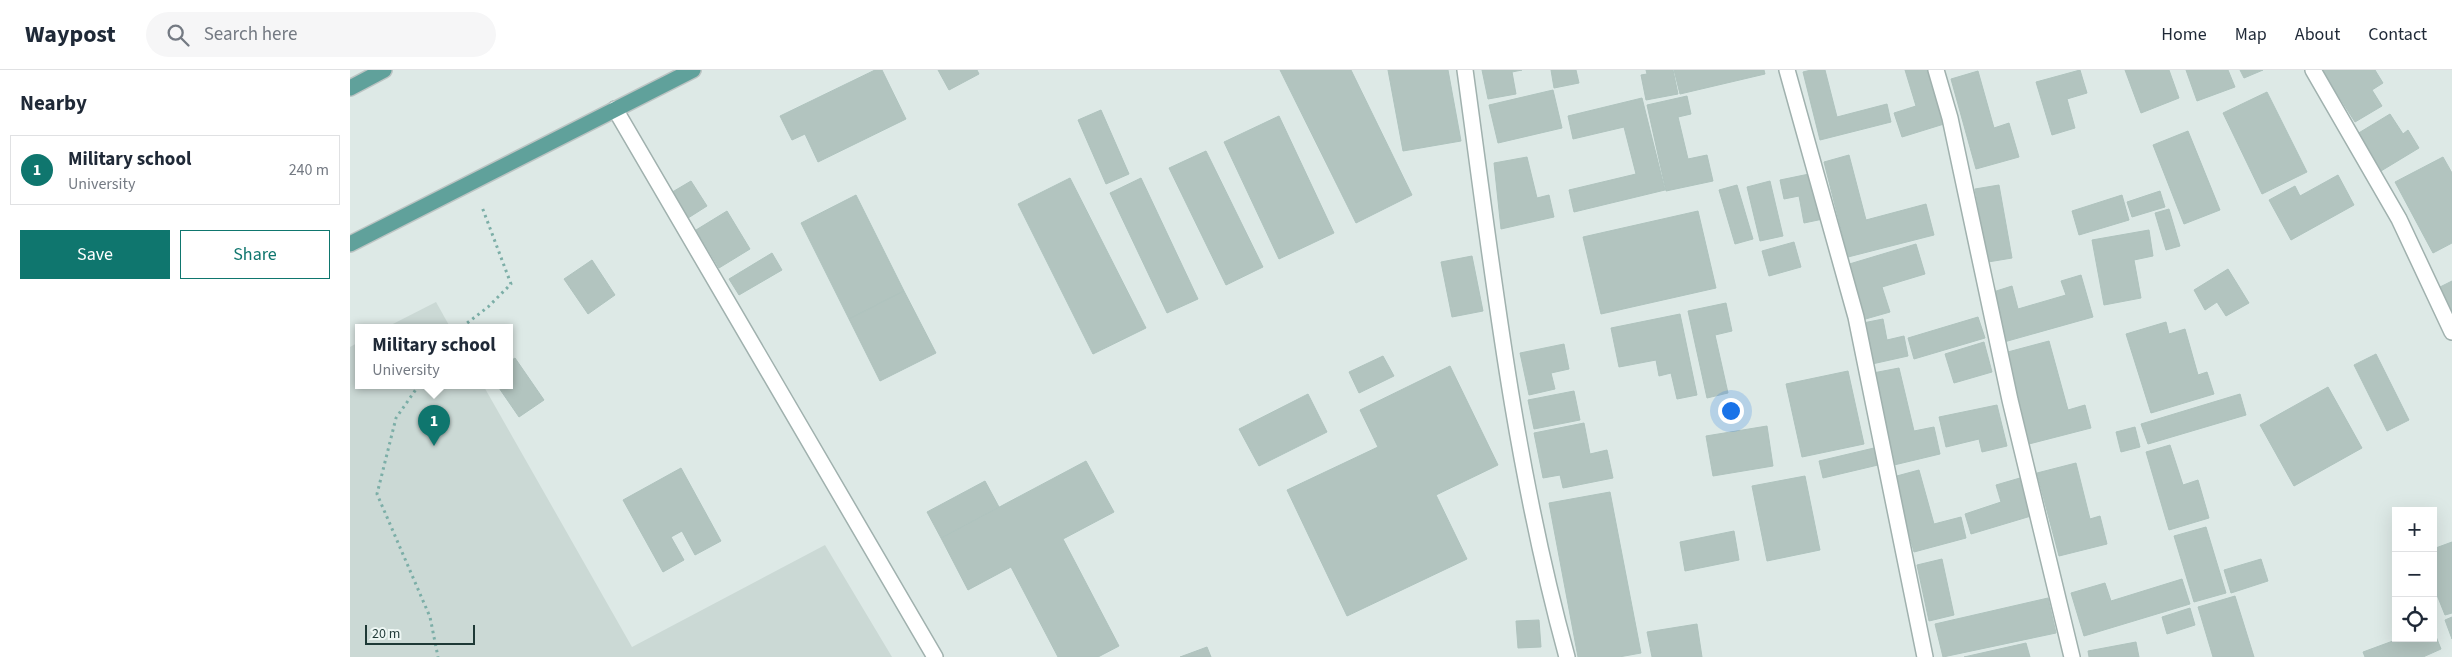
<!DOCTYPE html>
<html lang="en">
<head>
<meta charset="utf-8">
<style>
	:root { --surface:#fff; --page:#f6f6f7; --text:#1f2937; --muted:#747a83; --line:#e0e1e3; --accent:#0f766e }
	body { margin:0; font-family:"Source Sans 3",sans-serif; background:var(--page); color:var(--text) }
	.controls { position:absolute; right:15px; bottom:15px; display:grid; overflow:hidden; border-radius:0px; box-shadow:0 5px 20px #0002 }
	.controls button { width:45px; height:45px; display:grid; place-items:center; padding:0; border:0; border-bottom:1px solid var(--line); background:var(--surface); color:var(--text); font:25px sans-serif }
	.scale { position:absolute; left:15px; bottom:12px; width:110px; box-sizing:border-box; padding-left:5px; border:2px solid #1e3936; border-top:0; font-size:14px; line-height:18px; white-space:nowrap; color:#1e3936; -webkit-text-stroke:4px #edf6f3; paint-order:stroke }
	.you { position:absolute; left:1380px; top:340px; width:18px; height:18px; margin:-12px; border:4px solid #fff; border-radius:50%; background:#1a73e8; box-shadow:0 0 0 8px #1a73e833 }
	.badge { display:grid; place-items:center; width:32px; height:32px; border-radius:50%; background:var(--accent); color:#fff; font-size:16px; font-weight:700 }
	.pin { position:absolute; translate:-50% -41px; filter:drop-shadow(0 1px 2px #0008) }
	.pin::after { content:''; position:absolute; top:26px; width:18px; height:15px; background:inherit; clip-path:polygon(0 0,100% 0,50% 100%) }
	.popup { position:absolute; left:5px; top:254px; width:158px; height:65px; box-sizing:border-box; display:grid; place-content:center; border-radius:0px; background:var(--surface); filter:drop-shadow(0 1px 4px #0005); font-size:16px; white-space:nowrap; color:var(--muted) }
	.popup b { font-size:19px; color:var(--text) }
	.popup::after { content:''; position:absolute; left:50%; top:100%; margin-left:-10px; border:10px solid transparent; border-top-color:var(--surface) }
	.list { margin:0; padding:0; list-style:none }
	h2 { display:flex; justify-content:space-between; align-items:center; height:65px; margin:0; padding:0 20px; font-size:21px }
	h2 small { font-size:16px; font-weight:400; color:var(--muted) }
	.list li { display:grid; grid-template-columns:32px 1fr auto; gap:15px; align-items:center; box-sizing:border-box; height:70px; margin:0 10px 10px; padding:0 10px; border:1px solid var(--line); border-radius:0px }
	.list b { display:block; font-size:19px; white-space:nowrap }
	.list p { margin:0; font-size:16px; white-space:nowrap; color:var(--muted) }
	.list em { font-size:16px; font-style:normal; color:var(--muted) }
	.actions { display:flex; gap:10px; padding:15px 20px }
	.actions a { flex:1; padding:11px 0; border:1px solid var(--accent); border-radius:0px; text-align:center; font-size:18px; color:var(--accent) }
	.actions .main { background:var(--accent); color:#fff }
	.icon { flex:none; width:28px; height:28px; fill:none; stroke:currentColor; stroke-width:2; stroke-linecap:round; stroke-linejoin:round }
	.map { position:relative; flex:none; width:2102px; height:587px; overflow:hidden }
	header { display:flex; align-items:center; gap:30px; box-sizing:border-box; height:70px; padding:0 25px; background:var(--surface); border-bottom:1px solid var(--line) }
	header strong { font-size:24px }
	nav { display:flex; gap:28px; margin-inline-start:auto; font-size:18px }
	.search { width:350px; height:45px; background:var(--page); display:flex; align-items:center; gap:12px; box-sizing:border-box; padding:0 18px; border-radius:28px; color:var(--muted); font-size:19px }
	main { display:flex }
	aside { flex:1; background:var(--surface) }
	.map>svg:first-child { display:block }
	.built { fill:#cbd9d5 }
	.building { fill:#b2c4bf; stroke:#afc3be }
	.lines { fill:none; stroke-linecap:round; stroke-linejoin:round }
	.minor-casing { stroke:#a0b1ae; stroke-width:18 }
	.major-casing { stroke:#bcc4c3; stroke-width:18 }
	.path { stroke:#7caea7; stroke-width:3; stroke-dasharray:2.5 4; stroke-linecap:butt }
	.minor { stroke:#fff; stroke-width:15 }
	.major { stroke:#60a19b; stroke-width:15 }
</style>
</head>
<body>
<header>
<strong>Waypost</strong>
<div class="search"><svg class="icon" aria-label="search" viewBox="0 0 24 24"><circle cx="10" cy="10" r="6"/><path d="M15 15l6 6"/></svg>Search here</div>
<nav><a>Home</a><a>Map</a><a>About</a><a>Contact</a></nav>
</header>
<main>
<aside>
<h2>Nearby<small></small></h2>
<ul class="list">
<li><span class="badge">1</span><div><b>Military school</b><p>University</p></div><em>240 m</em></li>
</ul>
<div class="actions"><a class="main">Save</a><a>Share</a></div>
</aside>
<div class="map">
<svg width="2102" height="587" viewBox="0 0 2102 587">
	<rect width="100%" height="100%" fill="#dde9e6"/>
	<!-- built -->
	<g class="built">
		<path d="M 86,232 L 100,257 L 37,257 Z"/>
		<path d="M 9,272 L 9,315 L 133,315 L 282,577 L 475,475 L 542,587 L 0,587 L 0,277 Z"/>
	</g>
	<!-- building -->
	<g class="building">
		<path d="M 525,0 L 532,0 L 556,49 L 468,92 L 455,64 L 442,70 L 430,46 Z"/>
		<path d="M 588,0 L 627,0 L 629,4 L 599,20 Z"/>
		<path d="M 930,0 L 1001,0 L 1062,125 L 1006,153 Z"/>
		<path d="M 1038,0 L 1098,0 L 1111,71 L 1053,81 Z"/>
		<path d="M 1132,0 L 1172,0 L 1162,2 L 1166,24 L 1138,29 Z"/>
		<path d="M 1201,0 L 1226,0 L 1229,13 L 1204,18 Z"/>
		<path d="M 1296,0 L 1323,0 L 1328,24 L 1296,30 L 1291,5 L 1297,4 Z"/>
		<path d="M 1324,0 L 1414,0 L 1415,4 L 1330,24 Z"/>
		<path d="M 1461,0 L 1475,0 L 1487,47 L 1537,34 L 1541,52 L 1470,70 L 1453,2 Z"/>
		<path d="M 1555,0 L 1577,0 L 1594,54 L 1552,67 L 1544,43 L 1566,36 Z"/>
		<path d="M 1730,0 L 1737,23 L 1717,29 L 1725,58 L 1702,65 L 1686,12 Z"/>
		<path d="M 1775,0 L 1819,0 L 1829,28 L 1791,43 Z"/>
		<path d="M 1836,0 L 1878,0 L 1885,17 L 1847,31 Z"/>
		<path d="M 1890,0 L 1913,0 L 1894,8 Z"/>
		<path d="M 1972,0 L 2025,0 L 2033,13 L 2022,20 L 2032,36 L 2005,52 Z"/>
		<path d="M 1628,1 L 1644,58 L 1659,53 L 1669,87 L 1626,99 L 1601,9 Z"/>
		<path d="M 1203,20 L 1212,58 L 1148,73 L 1139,35 Z"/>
		<path d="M 1917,22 L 1957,102 L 1912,124 L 1873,43 Z"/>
		<path d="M 1337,26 L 1341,44 L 1328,47 L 1338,89 L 1357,85 L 1363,111 L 1316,121 L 1297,35 Z"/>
		<path d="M 1292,28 L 1315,120 L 1224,142 L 1219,120 L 1286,104 L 1274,57 L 1223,69 L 1218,46 Z"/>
		<path d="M 751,40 L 779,104 L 756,114 L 728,50 Z"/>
		<path d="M 2040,44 L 2053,64 L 2058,60 L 2069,78 L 2031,101 L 2007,64 Z"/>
		<path d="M 929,46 L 984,163 L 929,189 L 874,72 Z"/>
		<path d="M 1838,61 L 1870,140 L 1834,154 L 1803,75 Z"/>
		<path d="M 856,81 L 913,197 L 876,215 L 819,98 Z"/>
		<path d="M 1499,85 L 1516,150 L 1576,134 L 1584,165 L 1498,187 L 1474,92 Z"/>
		<path d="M 1177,87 L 1187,128 L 1199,125 L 1204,147 L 1151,159 L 1144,93 Z"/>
		<path d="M 2093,87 L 2102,103 L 2102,173 L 2083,183 L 2045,112 Z"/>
		<path d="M 1464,103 L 1473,149 L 1454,153 L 1449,126 L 1434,129 L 1430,110 Z"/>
		<path d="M 1988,105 L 2004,135 L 1941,170 L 1919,130 L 1945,116 L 1950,126 Z"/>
		<path d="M 720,108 L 796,258 L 743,284 L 668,134 Z"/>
		<path d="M 791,108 L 848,229 L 817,243 L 760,123 Z"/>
		<path d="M 341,111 L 357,136 L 335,150 L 319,124 Z"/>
		<path d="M 1420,111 L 1433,166 L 1410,171 L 1397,117 Z"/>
		<path d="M 1387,115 L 1403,169 L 1385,174 L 1369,120 Z"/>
		<path d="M 1649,115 L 1662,188 L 1638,192 L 1625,119 Z"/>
		<path d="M 1810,121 L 1815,137 L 1782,147 L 1777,132 Z"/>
		<path d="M 506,125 L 554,221 L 499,249 L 451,153 Z"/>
		<path d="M 1772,125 L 1779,150 L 1729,165 L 1722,141 Z"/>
		<path d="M 1819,139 L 1830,176 L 1816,180 L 1805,143 Z"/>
		<path d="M 377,141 L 400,179 L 369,198 L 346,160 Z"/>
		<path d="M 1348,141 L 1366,218 L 1251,244 L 1233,167 Z"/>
		<path d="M 1799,160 L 1803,186 L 1784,190 L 1791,228 L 1754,235 L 1742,170 Z"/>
		<path d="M 1444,172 L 1451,197 L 1419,206 L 1412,181 Z"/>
		<path d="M 1566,174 L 1575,204 L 1532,217 L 1540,242 L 1512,250 L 1496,195 Z"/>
		<path d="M 422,183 L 432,200 L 389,225 L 379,209 Z"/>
		<path d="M 1122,186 L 1133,241 L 1102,247 L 1091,192 Z"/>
		<path d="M 242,190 L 265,225 L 238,244 L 214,209 Z"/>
		<path d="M 1878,199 L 1899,233 L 1876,246 L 1867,232 L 1855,240 L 1844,220 Z"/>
		<path d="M 1731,205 L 1743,247 L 1654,272 L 1640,223 L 1662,216 L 1668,239 L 1716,225 L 1711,211 Z"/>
		<path d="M 2102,211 L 2102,244 L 2088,218 Z"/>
		<path d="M 554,221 L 586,283 L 530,311 L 499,249 Z"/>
		<path d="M 1376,233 L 1382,261 L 1365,265 L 1378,323 L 1357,328 L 1338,241 Z"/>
		<path d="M 1330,244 L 1347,325 L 1327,329 L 1321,303 L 1309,306 L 1306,290 L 1269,297 L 1261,258 Z"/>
		<path d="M 1628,247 L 1635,268 L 1564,289 L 1558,268 Z"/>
		<path d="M 1533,249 L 1537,270 L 1554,266 L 1558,286 L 1522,294 L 1513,253 Z"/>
		<path d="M 1816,252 L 1819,264 L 1835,259 L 1848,305 L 1857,302 L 1864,324 L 1801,343 L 1776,264 Z"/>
		<path d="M 1699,271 L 1718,340 L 1735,335 L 1741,358 L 1679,374 L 1654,283 Z"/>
		<path d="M 1634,272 L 1642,302 L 1604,313 L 1595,284 Z"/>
		<path d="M 1214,274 L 1219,299 L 1201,303 L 1205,319 L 1179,325 L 1170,283 Z"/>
		<path d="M 2026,284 L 2059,350 L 2037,361 L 2004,295 Z"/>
		<path d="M 1033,286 L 1044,306 L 1009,323 L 999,302 Z"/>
		<path d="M 165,288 L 194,330 L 169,347 L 147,315 L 159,315 L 159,292 Z"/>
		<path d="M 1100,296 L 1148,395 L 1086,425 L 1117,489 L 997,546 L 937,420 L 1028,377 L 1010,340 Z"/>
		<path d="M 1549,298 L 1564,361 L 1584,357 L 1590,384 L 1544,395 L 1523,303 Z"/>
		<path d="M 1498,301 L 1514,374 L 1452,387 L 1436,314 Z"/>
		<path d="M 1978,317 L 2012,378 L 1944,416 L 1910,355 Z"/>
		<path d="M 1224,321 L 1230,350 L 1184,359 L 1178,330 Z"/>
		<path d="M 958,324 L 977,362 L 909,396 L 889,359 Z"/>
		<path d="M 1890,324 L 1896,345 L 1798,374 L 1791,354 Z"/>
		<path d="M 1647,335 L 1657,376 L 1632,382 L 1629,369 L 1596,377 L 1589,347 Z"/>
		<path d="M 1234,353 L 1240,384 L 1257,380 L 1263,408 L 1213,418 L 1210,405 L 1193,408 L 1184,363 Z"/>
		<path d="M 1417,356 L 1423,396 L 1363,406 L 1356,366 Z"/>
		<path d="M 1785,357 L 1790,377 L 1771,382 L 1766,362 Z"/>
		<path d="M 1820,375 L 1833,415 L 1848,410 L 1859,448 L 1819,460 L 1796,382 Z"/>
		<path d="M 1524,378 L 1528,395 L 1473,408 L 1469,391 Z"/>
		<path d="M 736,391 L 764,442 L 713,469 L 769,576 L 748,587 L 708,587 L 661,497 L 618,520 L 591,468 Z"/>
		<path d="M 1726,393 L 1740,449 L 1750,446 L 1757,474 L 1709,486 L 1687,403 Z"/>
		<path d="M 331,398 L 371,471 L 345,485 L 332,461 L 321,467 L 334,490 L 313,502 L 273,430 Z"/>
		<path d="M 1569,400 L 1584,454 L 1611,447 L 1616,468 L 1564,482 L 1543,407 Z"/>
		<path d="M 1455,406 L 1470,480 L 1417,491 L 1402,416 Z"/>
		<path d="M 1670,408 L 1681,446 L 1621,464 L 1615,444 L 1651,432 L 1646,415 Z"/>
		<path d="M 635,411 L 649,437 L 591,468 L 577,442 Z"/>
		<path d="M 1260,422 L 1291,583 L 1269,587 L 1228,587 L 1199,433 Z"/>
		<path d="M 1856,457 L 1876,523 L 1844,532 L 1824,466 Z"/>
		<path d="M 1384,461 L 1389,490 L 1335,501 L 1330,472 Z"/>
		<path d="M 2102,472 L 2102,543 L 2095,545 L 2083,515 L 2083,479 Z"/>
		<path d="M 1592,489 L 1604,545 L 1579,551 L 1567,495 Z"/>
		<path d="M 1911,489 L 1918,511 L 1881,523 L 1874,500 Z"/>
		<path d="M 1832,509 L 1840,534 L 1734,566 L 1721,523 L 1755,513 L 1761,531 Z"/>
		<path d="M 1885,526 L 1904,587 L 1863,587 L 1848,537 Z"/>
		<path d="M 1698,528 L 1706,563 L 1593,587 L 1585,554 Z"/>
		<path d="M 1840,538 L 1845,555 L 1817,564 L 1812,547 Z"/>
		<path d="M 2102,547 L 2102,569 L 2095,550 Z"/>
		<path d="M 1189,550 L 1191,577 L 1168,578 L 1166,551 Z"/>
		<path d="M 1347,554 L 1352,587 L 1302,587 L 1297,562 Z"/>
		<path d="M 2083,559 L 2091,579 L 2073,587 L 2015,587 L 2013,582 L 2051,568 L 2083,568 Z"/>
		<path d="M 1786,572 L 1789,587 L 1739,587 L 1738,581 Z"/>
		<path d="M 1676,573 L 1680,587 L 1614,587 Z"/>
		<path d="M 857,577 L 861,587 L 830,587 Z"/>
	</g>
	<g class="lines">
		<defs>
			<g id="minor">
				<path d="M 1115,0 C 1142,197 1164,395 1217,587"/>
				<path d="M 1437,0 L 1506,247 L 1575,587"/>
				<path d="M 1586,0 L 1600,48 L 1660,330 L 1722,587"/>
				<path d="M 1963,0 L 2049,149 L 2102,262"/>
				<path d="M 265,39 L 585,587"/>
			</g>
			<g id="major">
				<path d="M 0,18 L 34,0"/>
				<path d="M 0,174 L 343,0"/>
			</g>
		</defs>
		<!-- minor casing -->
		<use href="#minor" class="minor-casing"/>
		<!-- major casing -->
		<use href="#major" class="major-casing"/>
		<!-- path -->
		<g class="path">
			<path d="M 112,257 L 138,237 L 161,214 L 132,137"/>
			<path d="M 69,315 L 46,348 L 27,424 L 80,547 L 88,587"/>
		</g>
		<!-- minor -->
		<use href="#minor" class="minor"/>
		<!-- major -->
		<use href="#major" class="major"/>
	</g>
</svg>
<div class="controls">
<button>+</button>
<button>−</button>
<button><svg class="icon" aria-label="locate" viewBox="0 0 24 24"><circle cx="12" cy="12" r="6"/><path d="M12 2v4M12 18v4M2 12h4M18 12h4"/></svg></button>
</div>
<div class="scale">20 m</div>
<div class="you"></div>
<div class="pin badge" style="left:84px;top:376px">1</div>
<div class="popup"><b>Military school</b>University</div>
</div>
</main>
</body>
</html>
